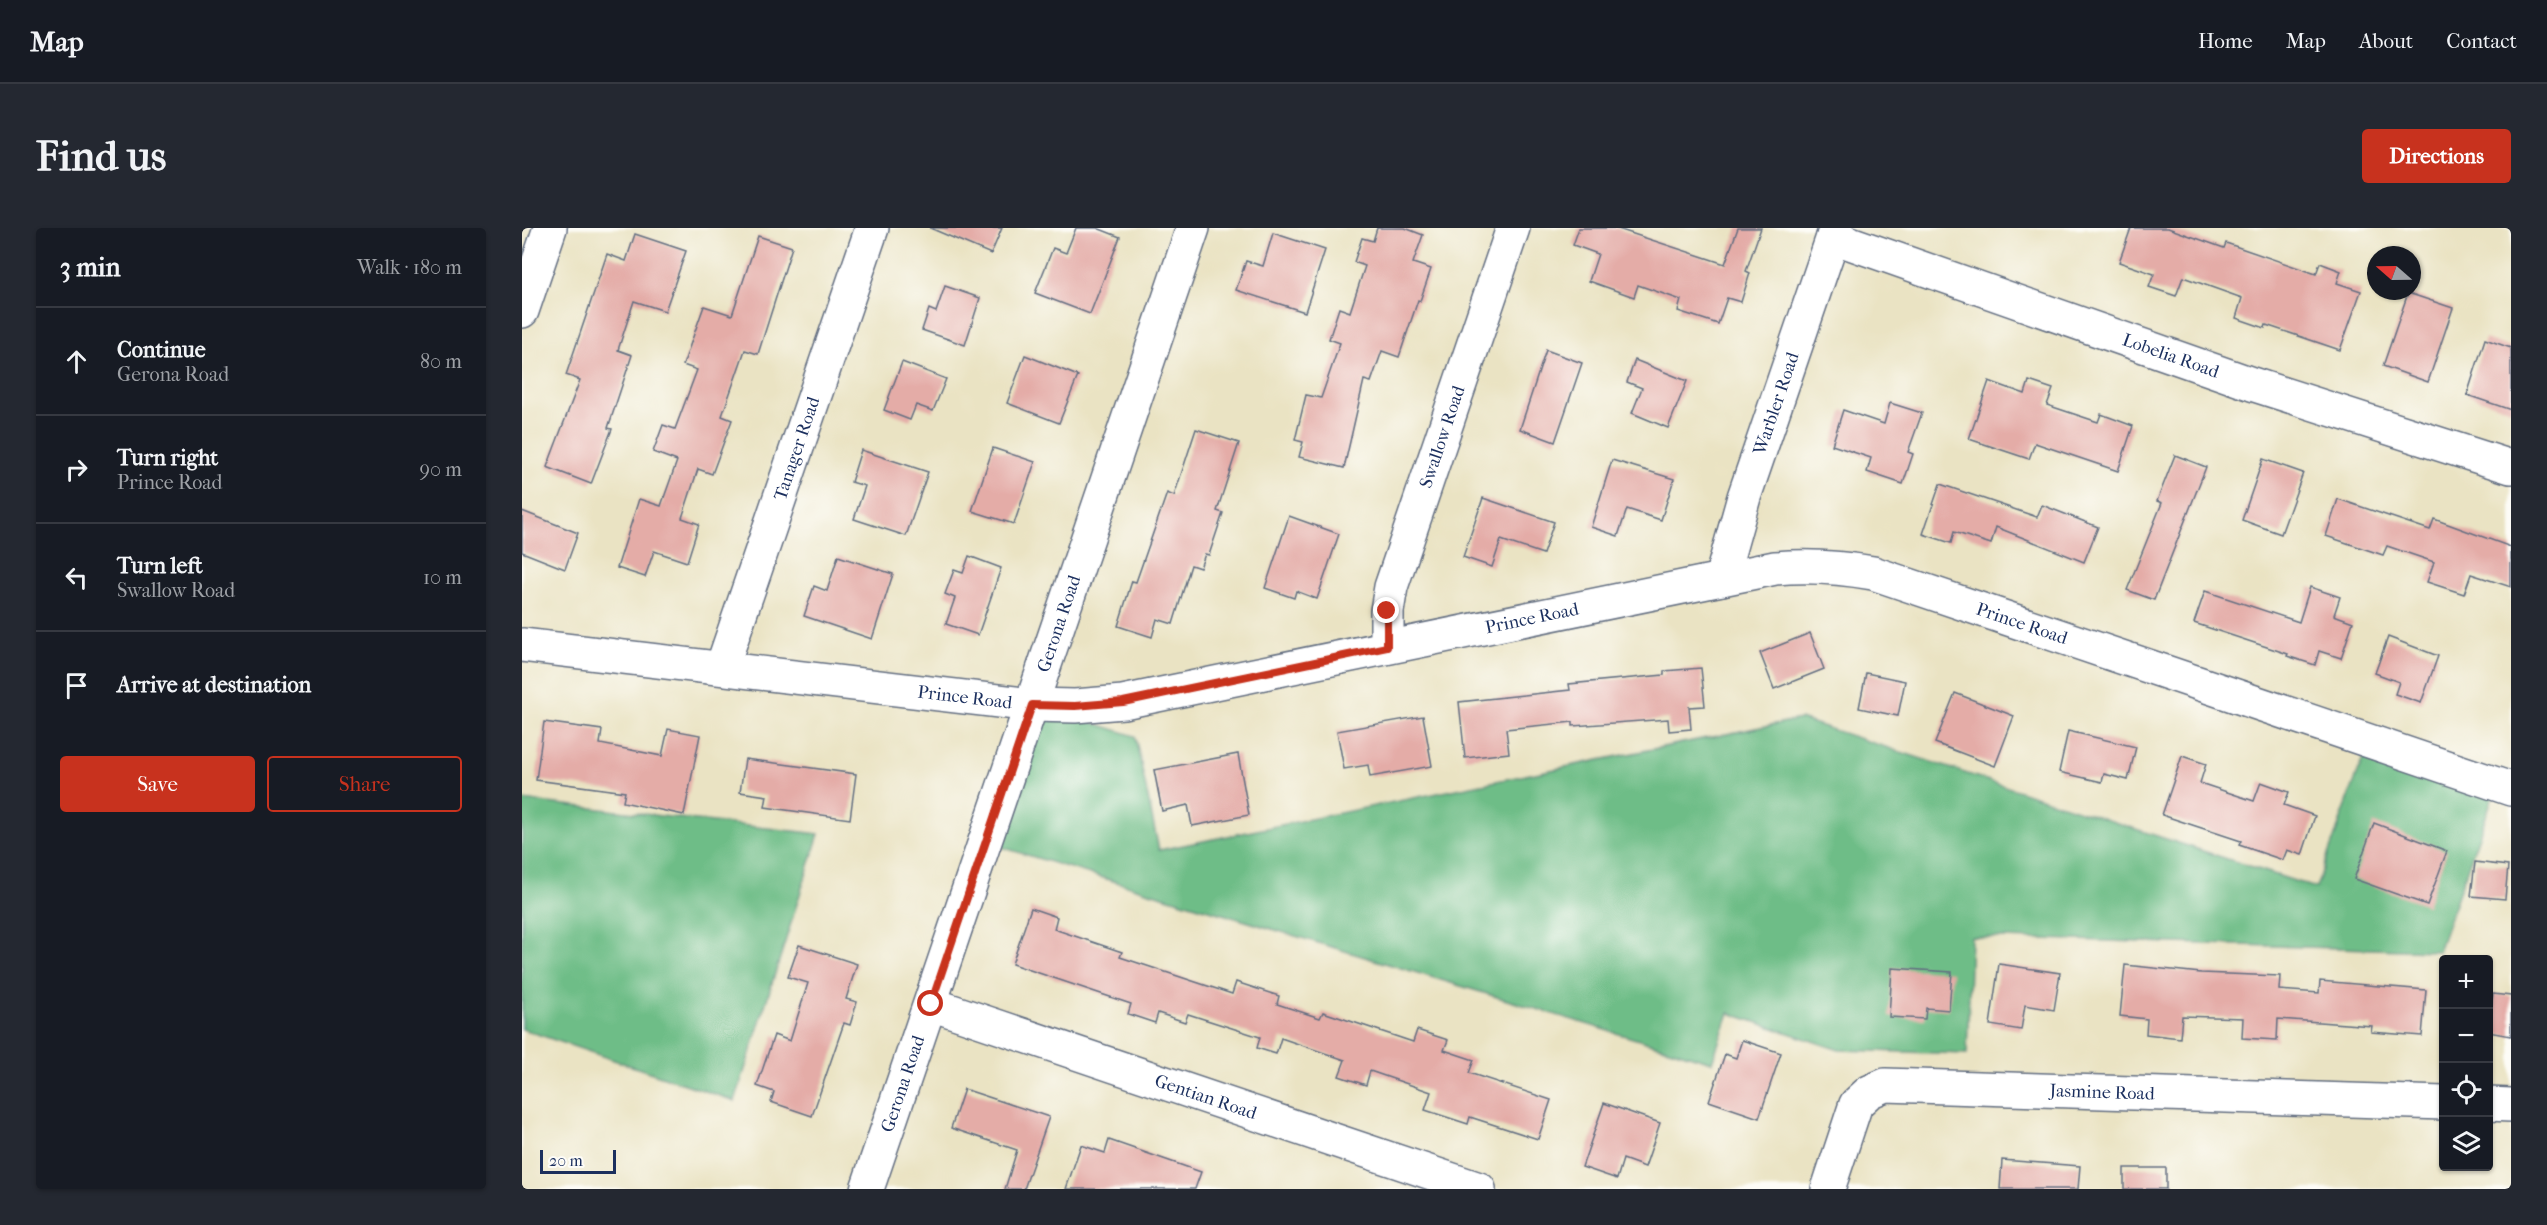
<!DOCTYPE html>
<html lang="en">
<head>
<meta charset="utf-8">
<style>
	:root { --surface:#171b24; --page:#242831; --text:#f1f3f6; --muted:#9ea1a6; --line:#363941; --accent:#c8321e }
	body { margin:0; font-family:"IM FELL French Canon",serif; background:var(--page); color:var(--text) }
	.controls { position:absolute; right:18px; bottom:18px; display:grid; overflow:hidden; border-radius:6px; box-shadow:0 2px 4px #0004 }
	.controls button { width:54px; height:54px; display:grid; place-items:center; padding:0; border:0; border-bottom:2px solid var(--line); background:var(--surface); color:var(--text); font:30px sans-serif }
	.compass { position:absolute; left:1845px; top:18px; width:54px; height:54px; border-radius:50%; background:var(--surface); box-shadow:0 2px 4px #0004; rotate:290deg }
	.scale { position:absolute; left:18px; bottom:15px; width:76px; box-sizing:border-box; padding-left:6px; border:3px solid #1b2f5e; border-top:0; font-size:16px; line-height:21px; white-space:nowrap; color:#1b2f5e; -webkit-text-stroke:4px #fdfcf7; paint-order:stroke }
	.stop { position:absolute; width:18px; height:18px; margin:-14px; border:4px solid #c8321e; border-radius:50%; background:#fff }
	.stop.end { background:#c8321e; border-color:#fff; box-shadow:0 2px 6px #0008 }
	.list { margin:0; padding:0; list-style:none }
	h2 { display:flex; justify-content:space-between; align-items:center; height:78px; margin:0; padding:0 24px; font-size:26px }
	h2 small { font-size:20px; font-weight:400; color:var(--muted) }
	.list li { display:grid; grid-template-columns:39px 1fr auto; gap:18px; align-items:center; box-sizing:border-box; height:108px; padding:0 24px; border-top:2px solid var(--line) }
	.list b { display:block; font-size:22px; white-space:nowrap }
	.list p { margin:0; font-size:20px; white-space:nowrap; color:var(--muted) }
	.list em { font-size:20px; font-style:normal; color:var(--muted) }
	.actions { display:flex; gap:12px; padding:18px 24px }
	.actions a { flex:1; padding:14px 0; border:2px solid var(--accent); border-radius:6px; text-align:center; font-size:21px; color:var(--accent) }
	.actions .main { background:var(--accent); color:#fff }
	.icon { flex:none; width:33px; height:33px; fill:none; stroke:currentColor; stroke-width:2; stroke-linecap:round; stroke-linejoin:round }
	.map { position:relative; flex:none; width:1989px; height:961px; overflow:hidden; border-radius:6px }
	header { display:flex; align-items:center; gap:36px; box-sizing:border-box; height:84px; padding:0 30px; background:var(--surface); border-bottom:2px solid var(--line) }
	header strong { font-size:28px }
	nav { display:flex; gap:33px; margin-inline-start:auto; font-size:21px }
	.intro { display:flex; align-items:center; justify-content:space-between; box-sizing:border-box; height:144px; padding:0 36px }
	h1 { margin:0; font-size:42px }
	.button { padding:15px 27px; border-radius:6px; background:var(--accent); color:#fff; font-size:21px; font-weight:700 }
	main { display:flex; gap:36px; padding:0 36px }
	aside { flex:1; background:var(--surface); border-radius:6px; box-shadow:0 2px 4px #0004 }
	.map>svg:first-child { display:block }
	.forest { fill:#6ebd87; stroke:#447672; stroke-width:1.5 }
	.building { fill:#e4aca7 }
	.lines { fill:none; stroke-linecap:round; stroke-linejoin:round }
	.minor-casing { stroke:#636e81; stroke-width:36 }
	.minor { stroke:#fff; stroke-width:33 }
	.route { stroke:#c8321e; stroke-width:8 }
	.labels { text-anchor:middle; stroke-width:4.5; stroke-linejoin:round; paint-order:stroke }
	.street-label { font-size:18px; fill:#1b2f5e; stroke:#fdfcf7 }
</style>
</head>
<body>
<header>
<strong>Map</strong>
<nav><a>Home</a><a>Map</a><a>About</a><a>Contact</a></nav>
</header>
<div class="intro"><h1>Find us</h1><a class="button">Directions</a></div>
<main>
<aside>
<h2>3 min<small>Walk · 180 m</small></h2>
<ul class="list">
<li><svg class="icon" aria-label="ahead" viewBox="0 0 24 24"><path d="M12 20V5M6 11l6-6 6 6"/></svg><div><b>Continue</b><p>Gerona Road</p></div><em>80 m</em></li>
<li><svg class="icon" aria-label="right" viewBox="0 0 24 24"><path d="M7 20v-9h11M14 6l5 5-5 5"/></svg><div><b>Turn right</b><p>Prince Road</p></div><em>90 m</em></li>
<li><svg class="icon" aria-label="left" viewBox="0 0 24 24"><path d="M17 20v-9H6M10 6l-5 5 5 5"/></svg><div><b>Turn left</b><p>Swallow Road</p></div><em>10 m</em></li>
<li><svg class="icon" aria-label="arrive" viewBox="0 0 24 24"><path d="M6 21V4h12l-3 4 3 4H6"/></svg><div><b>Arrive at destination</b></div></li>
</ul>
<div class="actions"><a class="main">Save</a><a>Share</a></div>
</aside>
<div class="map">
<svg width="1989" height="961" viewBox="0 0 1989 961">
	<rect width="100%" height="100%" fill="#fdfcf7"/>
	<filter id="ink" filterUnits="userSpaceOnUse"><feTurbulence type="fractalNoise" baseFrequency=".0167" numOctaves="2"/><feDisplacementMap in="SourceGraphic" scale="12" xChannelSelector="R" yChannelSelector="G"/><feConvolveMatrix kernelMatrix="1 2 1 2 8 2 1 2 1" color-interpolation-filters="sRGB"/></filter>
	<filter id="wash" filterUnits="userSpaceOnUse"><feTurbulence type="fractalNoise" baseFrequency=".008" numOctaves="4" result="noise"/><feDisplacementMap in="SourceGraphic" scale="24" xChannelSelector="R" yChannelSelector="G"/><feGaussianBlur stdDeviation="1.35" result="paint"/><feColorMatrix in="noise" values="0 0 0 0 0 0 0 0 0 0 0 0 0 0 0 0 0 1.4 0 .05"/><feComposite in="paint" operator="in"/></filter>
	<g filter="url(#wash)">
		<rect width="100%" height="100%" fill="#eae3c3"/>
		<!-- forest -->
		<g class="forest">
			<path d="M 509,475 L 613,508 L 637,622 L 1278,491 L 1794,660 L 1848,511 L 1975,557 L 1916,723 L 1449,709 L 1445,826 L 1317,822 L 1207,785 L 1190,834 L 469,616 Z"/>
			<path d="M 0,572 L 297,606 L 213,873 L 0,801 Z"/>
		</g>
		<g id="blocks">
			<!-- building -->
			<g class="building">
				<path d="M 408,0 L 480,0 L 469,26 Z"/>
				<path d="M 554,0 L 575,0 L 598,9 L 568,86 L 513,65 L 531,20 L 544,25 Z"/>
				<path d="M 855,0 L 883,0 L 901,7 L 891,35 L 909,41 L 898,73 L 896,72 L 877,129 L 860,123 L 849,154 L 842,152 L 822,240 L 777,229 L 781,214 L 773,212 L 784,167 L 799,170 L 818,115 L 807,111 L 817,80 L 828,84 L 843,38 L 832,34 L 840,10 L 851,13 Z"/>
				<path d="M 1057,0 L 1093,0 L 1203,36 L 1216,0 L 1239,0 L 1224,43 L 1228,45 L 1219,74 L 1205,70 L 1196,96 L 1156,83 L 1159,72 L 1116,57 L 1112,69 L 1067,53 L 1076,26 L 1051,17 Z"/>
				<path d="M 1609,0 L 1646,0 L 1702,20 L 1704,15 L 1794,46 L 1798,35 L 1819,43 L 1815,55 L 1839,63 L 1818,122 L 1744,97 L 1743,100 L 1714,90 L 1720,70 L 1661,49 L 1654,68 L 1627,59 L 1632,46 L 1597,34 Z"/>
				<path d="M 751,5 L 803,22 L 783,84 L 714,62 L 724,33 L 741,38 Z"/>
				<path d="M 113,6 L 164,23 L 143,83 L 112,73 L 96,122 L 110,127 L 86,200 L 90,201 L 69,256 L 25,239 L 58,152 L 44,147 L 85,26 L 104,33 Z"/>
				<path d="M 236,8 L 270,19 L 236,126 L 223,122 L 200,188 L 210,192 L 190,246 L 176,241 L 160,290 L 177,296 L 165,334 L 132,323 L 123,349 L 95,340 L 117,271 L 139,278 L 155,233 L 131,224 L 141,197 L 153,201 L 175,142 L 161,137 L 182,78 L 210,87 Z"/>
				<path d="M 423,58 L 458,70 L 443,117 L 400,102 L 407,81 L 414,84 Z"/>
				<path d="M 1886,65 L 1931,80 L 1906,154 L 1861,138 Z"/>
				<path d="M 1963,111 L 1989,120 L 1989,182 L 1945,167 Z"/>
				<path d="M 1024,122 L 1060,135 L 1033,214 L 998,201 Z"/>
				<path d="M 503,127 L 556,148 L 537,195 L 485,175 Z"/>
				<path d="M 1113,132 L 1165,153 L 1146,200 L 1110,185 L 1120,160 L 1105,154 Z"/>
				<path d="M 380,134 L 424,151 L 411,183 L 394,177 L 388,192 L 362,182 Z"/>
				<path d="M 1467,153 L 1503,166 L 1507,153 L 1531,161 L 1525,177 L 1576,194 L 1579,186 L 1611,198 L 1596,243 L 1513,215 L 1507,231 L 1447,211 Z"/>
				<path d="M 1368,175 L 1400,185 L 1386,224 L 1391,226 L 1381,256 L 1345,244 L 1349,230 L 1310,217 L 1321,182 L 1362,196 Z"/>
				<path d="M 674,201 L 717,215 L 695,283 L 701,285 L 687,327 L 683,326 L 678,340 L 669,337 L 651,396 L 635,391 L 630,409 L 596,398 L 610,353 L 614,354 L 645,265 L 652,268 Z"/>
				<path d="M 471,220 L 513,234 L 492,296 L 450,283 Z"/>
				<path d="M 339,222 L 406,244 L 384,308 L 332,291 L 343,258 L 329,254 Z"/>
				<path d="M 1653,227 L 1684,239 L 1632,372 L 1605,362 L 1640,275 L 1635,273 Z"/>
				<path d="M 1741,231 L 1781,245 L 1759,306 L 1720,292 Z"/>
				<path d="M 1090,232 L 1152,251 L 1139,292 L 1105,281 L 1096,308 L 1069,299 Z"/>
				<path d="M 1418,256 L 1515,289 L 1520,277 L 1576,299 L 1562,334 L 1474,299 L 1469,316 L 1432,304 L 1429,315 L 1401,306 Z"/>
				<path d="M 961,270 L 1032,294 L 1021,326 L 979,312 L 970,339 L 941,329 Z"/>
				<path d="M 1816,271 L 1908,302 L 1912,291 L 1989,319 L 1989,359 L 1949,346 L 1942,366 L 1905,354 L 1912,334 L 1865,318 L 1861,327 L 1804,308 Z"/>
				<path d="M 0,283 L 56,305 L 43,341 L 0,324 Z"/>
				<path d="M 767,288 L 817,306 L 795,371 L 774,363 L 772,370 L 743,360 Z"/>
				<path d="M 316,328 L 371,346 L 350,411 L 282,388 L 292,358 L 305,363 Z"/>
				<path d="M 447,328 L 479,340 L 456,407 L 424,396 L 433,370 L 423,366 L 432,342 L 441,345 Z"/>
				<path d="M 1788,359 L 1818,369 L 1812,387 L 1831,394 L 1819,430 L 1797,423 L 1793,437 L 1765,428 L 1766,426 L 1672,395 L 1683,363 L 1777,394 Z"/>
				<path d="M 1288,405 L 1302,441 L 1252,461 L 1238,425 Z"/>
				<path d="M 1866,409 L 1916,428 L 1899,475 L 1873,466 L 1877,454 L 1853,445 Z"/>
				<path d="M 1179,440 L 1183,478 L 1167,479 L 1169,501 L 1147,503 L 1146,491 L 1051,498 L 1051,494 L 984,501 L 987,525 L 943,530 L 937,474 L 1048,462 L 1047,456 L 1142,447 L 1142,443 Z"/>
				<path d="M 1344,445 L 1383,453 L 1376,488 L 1337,480 Z"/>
				<path d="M 1433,465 L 1492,488 L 1473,538 L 1413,515 Z"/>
				<path d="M 901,488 L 910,538 L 848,549 L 846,537 L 822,541 L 815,503 Z"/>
				<path d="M 22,494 L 80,502 L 78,516 L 140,528 L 146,501 L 178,507 L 162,587 L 101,574 L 103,564 L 14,552 Z"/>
				<path d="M 1546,503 L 1614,519 L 1606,552 L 1582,546 L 1580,554 L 1537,544 Z"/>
				<path d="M 716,526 L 727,587 L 670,598 L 666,577 L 640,583 L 632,542 Z"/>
				<path d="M 1660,528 L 1684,536 L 1678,555 L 1732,573 L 1739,554 L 1767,564 L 1762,577 L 1793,588 L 1780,627 L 1765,622 L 1761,632 L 1717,617 L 1719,613 L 1640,587 Z"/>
				<path d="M 223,531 L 334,546 L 328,591 L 243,579 L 245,568 L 218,564 Z"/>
				<path d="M 1852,595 L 1925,623 L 1905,677 L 1832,651 Z"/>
				<path d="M 1953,634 L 1986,638 L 1983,671 L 1949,668 Z"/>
				<path d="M 509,680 L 535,689 L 532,701 L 600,724 L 598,729 L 710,766 L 714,754 L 757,768 L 755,776 L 798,790 L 801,784 L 891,814 L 895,802 L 926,812 L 922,822 L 952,832 L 947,845 L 1029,872 L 1016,911 L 948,889 L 946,896 L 903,882 L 909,864 L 848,843 L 844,857 L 817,848 L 823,832 L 759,810 L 754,826 L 735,820 L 738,809 L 666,786 L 663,794 L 636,785 L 633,795 L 606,786 L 609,776 L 490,736 Z"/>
				<path d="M 277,717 L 335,736 L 324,771 L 335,774 L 328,797 L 322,795 L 290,888 L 249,874 L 252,864 L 235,858 L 252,807 L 268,813 L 286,755 L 266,749 Z"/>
				<path d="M 1477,736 L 1538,745 L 1532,782 L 1503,777 L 1499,802 L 1468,797 Z"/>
				<path d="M 1603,737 L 1679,745 L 1758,748 L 1757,762 L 1797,765 L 1798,753 L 1904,762 L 1900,808 L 1849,804 L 1850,798 L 1756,791 L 1755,812 L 1720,810 L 1721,790 L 1660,788 L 1658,810 L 1624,806 L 1625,791 L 1598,788 Z"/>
				<path d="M 1370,740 L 1430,744 L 1427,782 L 1404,780 L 1403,791 L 1367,789 Z"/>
				<path d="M 1971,766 L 1989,768 L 1989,808 L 1966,804 Z"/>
				<path d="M 1220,812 L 1259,825 L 1237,890 L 1187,873 L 1203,826 L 1214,830 Z"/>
				<path d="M 442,861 L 527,889 L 502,961 L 483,961 L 495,922 L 429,900 Z"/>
				<path d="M 1082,875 L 1138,895 L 1123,939 L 1101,931 L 1095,951 L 1060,939 Z"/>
				<path d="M 587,912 L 679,944 L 673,961 L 544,961 L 559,917 L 583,925 Z"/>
				<path d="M 1480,932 L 1558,938 L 1556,961 L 1478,961 Z"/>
				<rect x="1602" y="940" width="42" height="21"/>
			</g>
		</g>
	</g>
	<g filter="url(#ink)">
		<use href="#blocks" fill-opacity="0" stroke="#636e81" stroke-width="1.5"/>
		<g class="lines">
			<defs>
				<g id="minor">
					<path id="s1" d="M 1311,9 L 1730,156 L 1989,239"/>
					<path d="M 0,83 L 28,0"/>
					<path id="s2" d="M 1199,351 L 1222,269 L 1314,0"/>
					<path id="s3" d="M 0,417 L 510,477 L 553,478 L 601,474 L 1253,340 C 1287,337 1317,339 1351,345 L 1989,561"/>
					<path id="s4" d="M 865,419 L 865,383 L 869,359 L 991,0"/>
					<path id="s5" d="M 200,439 L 350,0"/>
					<path id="s6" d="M 409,776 L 957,961"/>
					<path d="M 1966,876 L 1989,877"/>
					<path id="s7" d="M 345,961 L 671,0"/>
					<path id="s8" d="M 1306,961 L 1334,876 L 1347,864 L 1363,857 L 1922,875"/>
				</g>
			</defs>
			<!-- minor casing -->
			<use href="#minor" class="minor-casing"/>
			<!-- minor -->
			<use href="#minor" class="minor"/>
		</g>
	</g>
	<g class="lines" filter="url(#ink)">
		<!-- route -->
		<path class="route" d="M 409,776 L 510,477 L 553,478 L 601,474 L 865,419 L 865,383"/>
	</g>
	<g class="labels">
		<!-- street labels -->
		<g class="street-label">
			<text dy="6" stroke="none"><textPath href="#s1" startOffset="358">Lobelia Road</textPath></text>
			<text dy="6" stroke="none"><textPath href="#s2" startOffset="184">Warbler Road</textPath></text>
			<text dy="6" stroke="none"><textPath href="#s4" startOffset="219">Swallow Road</textPath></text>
			<text dy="6" stroke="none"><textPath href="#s5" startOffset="231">Tanager Road</textPath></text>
			<text dy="6" stroke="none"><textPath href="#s3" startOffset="1022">Prince Road</textPath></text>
			<text dy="6" stroke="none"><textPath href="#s7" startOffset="597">Gerona Road</textPath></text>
			<text dy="6" stroke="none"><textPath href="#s3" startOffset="1526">Prince Road</textPath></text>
			<text dy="6" stroke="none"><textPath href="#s3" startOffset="446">Prince Road</textPath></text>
			<text dy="6" stroke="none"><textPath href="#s7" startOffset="111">Gerona Road</textPath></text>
			<text dy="6" stroke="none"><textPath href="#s8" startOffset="342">Jasmine Road</textPath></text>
			<text dy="6" stroke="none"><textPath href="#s6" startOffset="290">Gentian Road</textPath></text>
		</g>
	</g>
</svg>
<div class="controls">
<button>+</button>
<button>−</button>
<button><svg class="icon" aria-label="locate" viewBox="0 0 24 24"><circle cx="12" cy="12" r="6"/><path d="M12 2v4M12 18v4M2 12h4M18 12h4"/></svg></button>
<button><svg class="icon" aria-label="layers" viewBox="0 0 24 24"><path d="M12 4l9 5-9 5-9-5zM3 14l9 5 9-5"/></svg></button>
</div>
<svg class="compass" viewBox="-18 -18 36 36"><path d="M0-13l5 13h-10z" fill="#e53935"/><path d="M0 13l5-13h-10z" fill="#9ea1a6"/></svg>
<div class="scale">20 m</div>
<div class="stop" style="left:409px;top:776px"></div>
<div class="stop end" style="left:865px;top:383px"></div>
</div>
</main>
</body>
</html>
